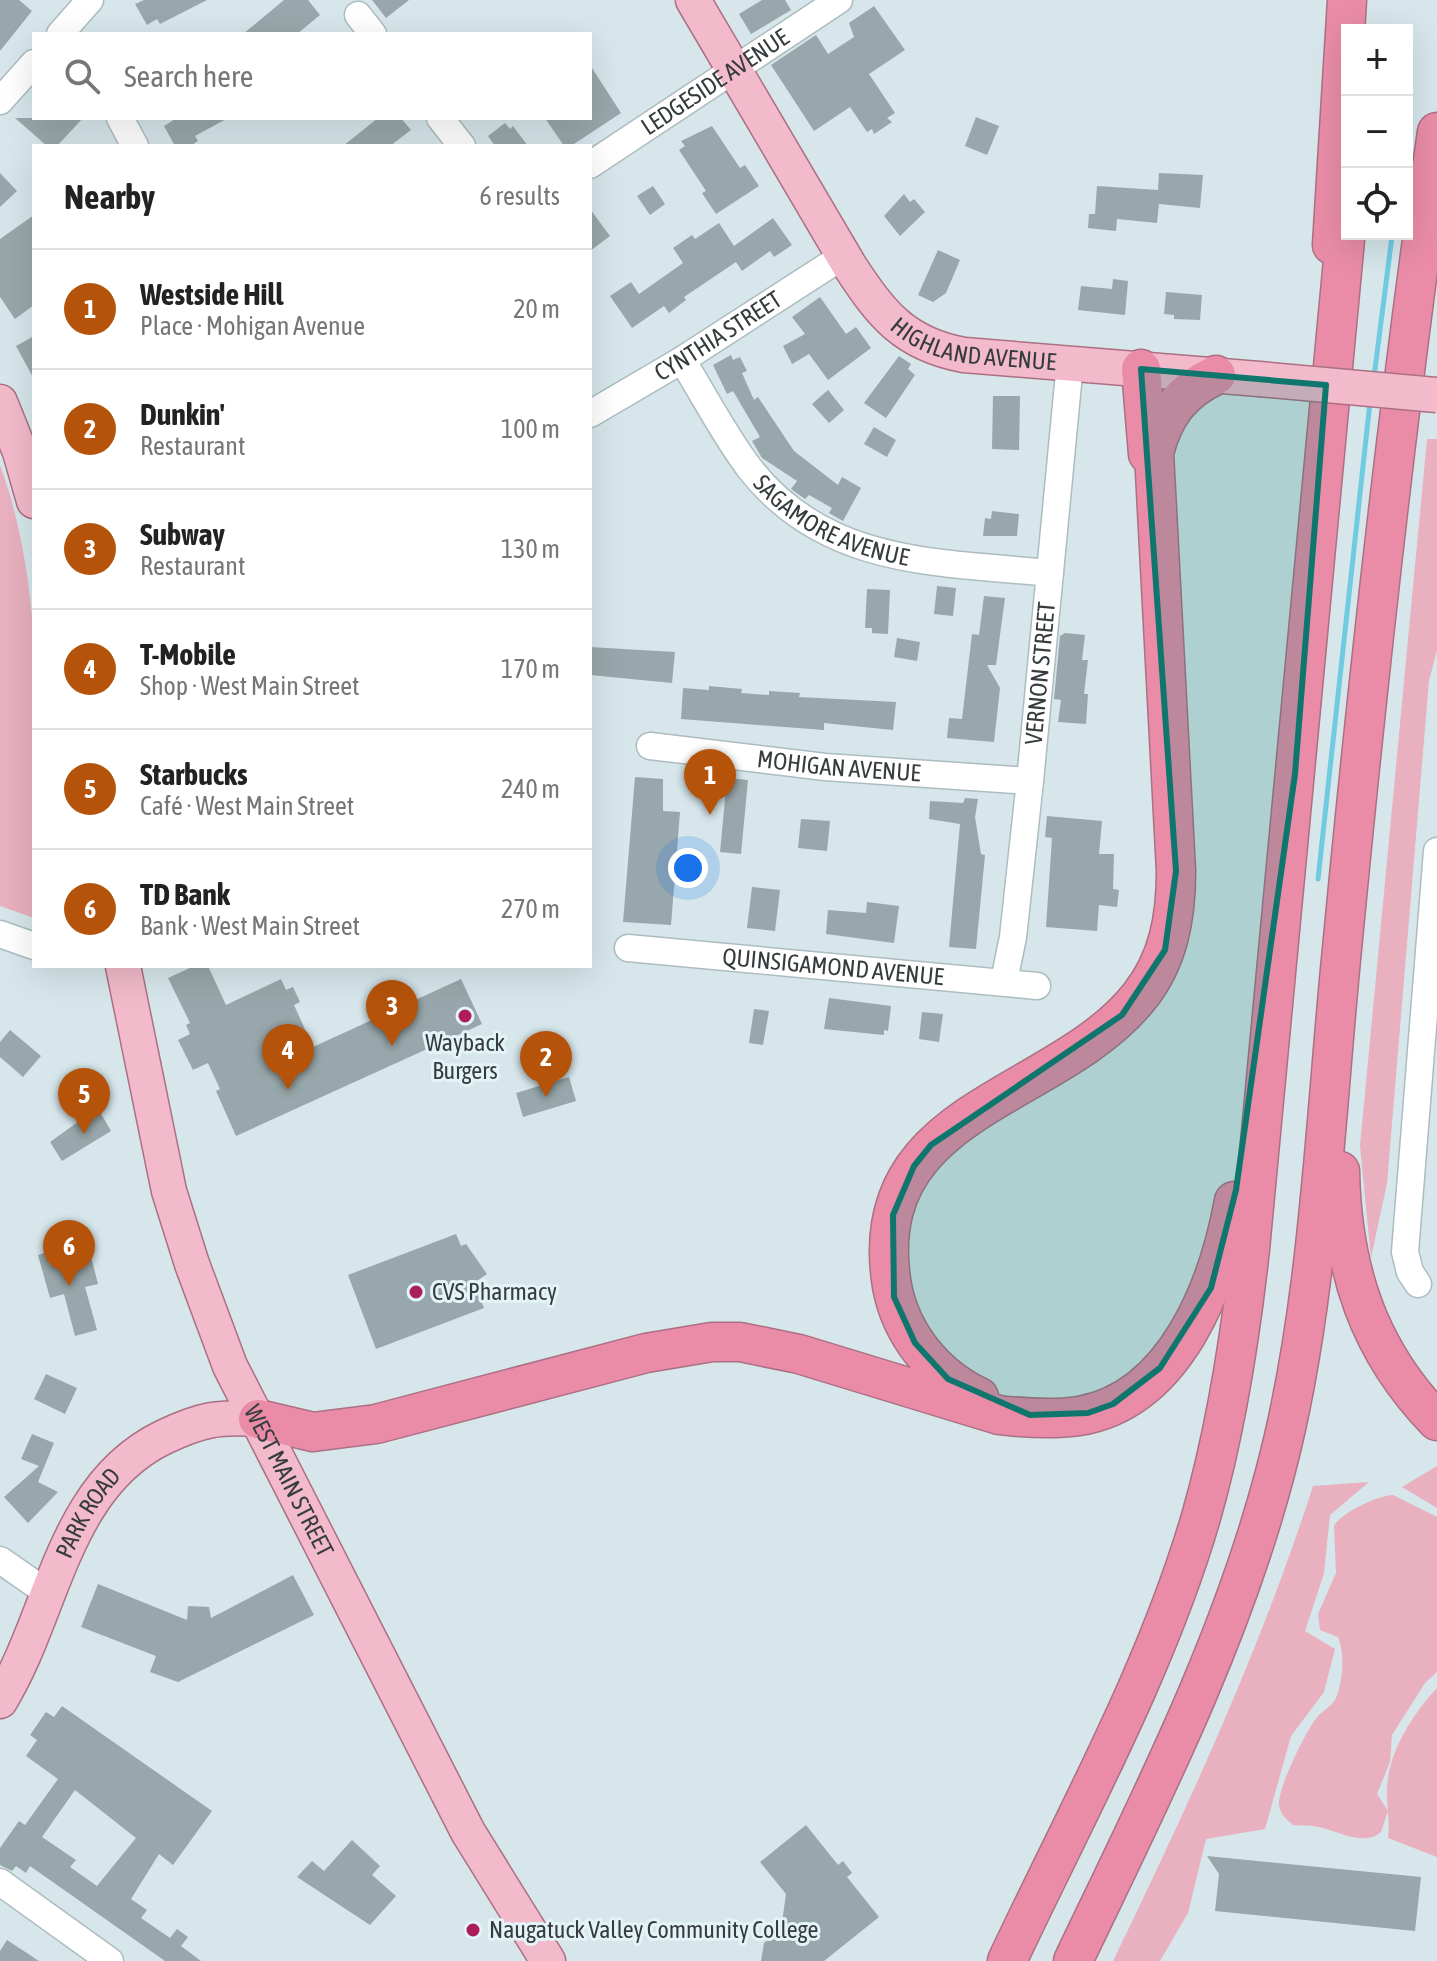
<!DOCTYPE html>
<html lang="en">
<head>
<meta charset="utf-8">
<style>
	:root { --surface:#fff; --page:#f2f2f2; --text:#222; --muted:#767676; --line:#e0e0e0; --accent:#b45309 }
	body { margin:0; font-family:"Asap Condensed",sans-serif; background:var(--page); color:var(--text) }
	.controls { position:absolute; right:24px; top:24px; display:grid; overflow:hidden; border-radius:0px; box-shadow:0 8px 32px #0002 }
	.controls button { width:72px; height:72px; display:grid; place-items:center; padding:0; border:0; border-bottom:2px solid var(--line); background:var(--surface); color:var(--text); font:40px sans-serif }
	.you { position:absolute; left:688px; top:868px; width:28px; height:28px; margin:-20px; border:6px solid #fff; border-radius:50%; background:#1a73e8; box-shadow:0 0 0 12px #1a73e833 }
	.badge { display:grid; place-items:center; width:52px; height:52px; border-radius:50%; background:var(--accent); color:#fff; font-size:26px; font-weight:700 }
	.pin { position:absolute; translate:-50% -66px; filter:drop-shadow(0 2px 4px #0008) }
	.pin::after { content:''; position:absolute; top:42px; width:28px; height:24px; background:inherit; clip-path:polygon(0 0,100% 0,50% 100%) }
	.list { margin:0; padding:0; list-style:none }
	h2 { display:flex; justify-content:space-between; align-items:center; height:104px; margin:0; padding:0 32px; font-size:34px }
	h2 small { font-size:26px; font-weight:400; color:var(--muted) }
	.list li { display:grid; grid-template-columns:52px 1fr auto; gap:24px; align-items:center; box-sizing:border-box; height:120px; padding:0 32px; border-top:2px solid var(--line) }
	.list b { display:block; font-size:30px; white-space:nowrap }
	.list p { margin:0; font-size:26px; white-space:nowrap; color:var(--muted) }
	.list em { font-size:26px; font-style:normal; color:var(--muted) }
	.icon { flex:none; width:44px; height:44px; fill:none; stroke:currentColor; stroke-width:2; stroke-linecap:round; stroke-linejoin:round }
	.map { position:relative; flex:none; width:1437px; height:1961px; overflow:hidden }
	.search { position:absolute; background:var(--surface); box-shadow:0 8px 32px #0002; left:32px; top:32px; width:560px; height:88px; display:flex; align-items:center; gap:20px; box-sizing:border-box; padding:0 28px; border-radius:0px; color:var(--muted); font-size:30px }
	.panel { position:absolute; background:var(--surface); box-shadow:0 8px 32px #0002; left:32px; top:144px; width:560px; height:824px; border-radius:0px }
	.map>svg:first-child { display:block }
	.green { fill:#e9b0bf }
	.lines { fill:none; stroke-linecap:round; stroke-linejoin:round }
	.stream { stroke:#70cbe1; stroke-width:5 }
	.building { fill:#98a7ab; fill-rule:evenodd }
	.minor-casing { stroke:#adbcc0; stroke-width:29 }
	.major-casing { stroke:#ab7083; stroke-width:37 }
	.highway-casing { stroke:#ab7083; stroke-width:41 }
	.minor { stroke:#fff; stroke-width:26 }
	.major { stroke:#f2bacb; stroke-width:34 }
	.highway { stroke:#ea8ca8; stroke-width:38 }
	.major-bridge-casing { stroke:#ab7083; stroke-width:37; stroke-linecap:butt }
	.major-bridge { stroke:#f2bacb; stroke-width:34 }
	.marked { fill:#0f766e; fill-opacity:0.2; stroke:#0f766e; stroke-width:6; stroke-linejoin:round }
	.poi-dot { fill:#ac1e5b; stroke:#e3f3f7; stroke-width:3 }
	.labels { text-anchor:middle; stroke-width:6; stroke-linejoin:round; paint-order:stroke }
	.street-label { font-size:24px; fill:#363c3e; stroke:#e3f3f7 }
	.poi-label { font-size:24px; fill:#363c3e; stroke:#e3f3f7; text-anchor:start }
</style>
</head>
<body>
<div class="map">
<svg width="1437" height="1961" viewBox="0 0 1437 1961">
	<rect width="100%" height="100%" fill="#d6e6ea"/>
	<!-- green -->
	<g class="green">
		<path d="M 1427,439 L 1437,439 L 1437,650 L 1429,681 L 1387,1183 L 1371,1258 L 1360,1146 Z"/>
		<path d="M 0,465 C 51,604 34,771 34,918 L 0,906 Z"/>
		<path d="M 1437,1466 L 1437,1508 L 1402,1487 Z"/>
		<path d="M 1369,1482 L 1330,1515 L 1324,1573 L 1305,1631 L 1335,1649 L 1324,1692 L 1291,1736 L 1265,1829 L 1206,1839 L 1188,1913 L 1160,1961 L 1113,1961 C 1188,1806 1260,1651 1313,1486 Z"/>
		<path d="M 1393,1495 L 1437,1517 L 1437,1672 L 1425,1683 L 1392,1735 L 1390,1762 L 1377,1794 L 1388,1811 L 1381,1832 C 1364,1847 1338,1831 1319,1827 C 1311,1825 1302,1826 1293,1825 C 1287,1820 1280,1814 1279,1805 C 1277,1790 1305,1733 1315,1720 C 1321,1711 1332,1707 1336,1698 C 1343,1681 1345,1654 1338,1637 L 1320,1630 L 1318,1614 L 1336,1573 L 1334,1526 C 1342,1512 1377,1496 1393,1495 Z"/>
		<path d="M 1437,1688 L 1437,1857 L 1388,1838 C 1390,1822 1387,1809 1387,1794 C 1386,1755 1412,1715 1437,1688 Z"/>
	</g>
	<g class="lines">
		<!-- stream -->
		<g class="stream">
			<path d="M 1374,377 L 1392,236"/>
			<path d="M 1318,879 L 1370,402"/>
		</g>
	</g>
	<!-- building -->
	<g class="building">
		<path d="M 0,0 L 19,0 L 32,11 L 0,51 Z"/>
		<path d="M 144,0 L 207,0 L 160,24 L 157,19 L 147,25 L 135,4 Z"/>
		<path d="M 284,0 L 308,0 L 320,15 L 297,34 L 243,34 Z"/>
		<path d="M 372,0 L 409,0 L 386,18 Z"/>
		<path d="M 762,0 L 785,0 L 791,10 L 751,34 L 739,14 Z"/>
		<path d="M 874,6 L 905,50 L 869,74 L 895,113 L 887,118 L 892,122 L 874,134 L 872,129 L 867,132 L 850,107 L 814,131 L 771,65 L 816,35 L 828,54 L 854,37 L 849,23 Z"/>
		<path d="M 590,65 L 621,113 L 571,146 L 564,146 L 545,118 L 590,118 Z"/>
		<path d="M 976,117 L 999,126 L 987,155 L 965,146 Z"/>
		<path d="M 15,118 L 83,118 L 57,146 L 47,146 Z"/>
		<path d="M 177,118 L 228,118 L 195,136 L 198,141 L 190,146 L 175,146 L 164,126 Z"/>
		<path d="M 378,118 L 401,118 L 411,130 L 390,146 L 343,146 Z"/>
		<path d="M 505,123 L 510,129 L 513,126 L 528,146 L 495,146 L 488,136 Z"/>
		<path d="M 712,126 L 740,168 L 745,165 L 759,186 L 716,214 L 702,193 L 706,191 L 679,150 L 685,146 L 681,141 Z"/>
		<path d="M 0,173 L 17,191 L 0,207 Z"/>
		<path d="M 1159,173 L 1203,175 L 1200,208 L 1159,204 L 1157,223 L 1117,219 L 1116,231 L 1088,228 L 1089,214 L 1095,214 L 1097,186 L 1158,190 Z"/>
		<path d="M 653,186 L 665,204 L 650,215 L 637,196 Z"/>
		<path d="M 904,194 L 910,202 L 914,199 L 925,212 L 900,236 L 884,216 Z"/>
		<path d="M 590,209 L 610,236 L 590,251 Z"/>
		<path d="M 34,215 L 34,305 L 15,319 L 0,297 L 0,239 Z"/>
		<path d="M 773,218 L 792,245 L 774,257 L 770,251 L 742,271 L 736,262 L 684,297 L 686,300 L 669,313 L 664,306 L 632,328 L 610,296 L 631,282 L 639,294 L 683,263 L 673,248 L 692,235 L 695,239 L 719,223 L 734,246 Z"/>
		<path d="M 938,250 L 960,260 L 946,293 L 933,302 L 918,295 Z"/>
		<path d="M 1113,279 L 1128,281 L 1125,315 L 1078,310 L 1081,286 L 1112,289 Z"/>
		<path d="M 1166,292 L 1202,295 L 1200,320 L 1174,319 L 1174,315 L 1164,314 Z"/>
		<path d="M 820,297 L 846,334 L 856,327 L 871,348 L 828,380 L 809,354 L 792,364 L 783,346 L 805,334 L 792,317 Z"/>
		<path d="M 34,336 L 34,379 L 16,346 Z"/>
		<path d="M 731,355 L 733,360 L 740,357 L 747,371 L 742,373 L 754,400 L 758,397 L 794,451 L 838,485 L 842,477 L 861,488 L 843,521 L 829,513 L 832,508 L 809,495 L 805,499 L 791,489 L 797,481 L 762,458 L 752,441 L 760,437 L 733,391 L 727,394 L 713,365 Z"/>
		<path d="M 899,356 L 911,364 L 908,369 L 915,375 L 886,418 L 864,403 Z"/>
		<path d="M 828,390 L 844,410 L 829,423 L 812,404 Z"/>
		<path d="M 993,396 L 1020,396 L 1019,450 L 992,449 Z"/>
		<path d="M 874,427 L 896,440 L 887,457 L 864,444 Z"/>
		<path d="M 992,511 L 1019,514 L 1017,536 L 983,536 L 985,518 L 991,519 Z"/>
		<path d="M 937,586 L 956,588 L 953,616 L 934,614 Z"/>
		<path d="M 867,589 L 890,590 L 888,634 L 872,633 L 872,628 L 865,628 Z"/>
		<path d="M 984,596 L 1005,598 L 996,665 L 987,665 L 1000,688 L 994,742 L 947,738 L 949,718 L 962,719 L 972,634 L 979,635 Z"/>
		<path d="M 1065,633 L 1085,635 L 1082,660 L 1088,660 L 1084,694 L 1088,694 L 1086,724 L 1058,722 L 1061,700 L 1054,699 L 1060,636 Z"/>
		<path d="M 897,638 L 920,642 L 917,661 L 894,657 Z"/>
		<path d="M 590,647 L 675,652 L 672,683 L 590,675 Z"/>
		<path d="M 709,686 L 742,689 L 741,693 L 769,695 L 769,691 L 800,693 L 799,697 L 896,702 L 893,730 L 824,723 L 824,730 L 681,719 L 683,688 L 709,690 Z"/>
		<path d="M 635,777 L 663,779 L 663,811 L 680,812 L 671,925 L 623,922 Z"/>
		<path d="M 727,778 L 748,780 L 741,854 L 720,852 Z"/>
		<path d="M 965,798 L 978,799 L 975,817 L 981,854 L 985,855 L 976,949 L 949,947 L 960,824 L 929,819 L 930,801 L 963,803 Z"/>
		<path d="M 1047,816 L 1102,821 L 1099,854 L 1114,854 L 1113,889 L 1119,890 L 1117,907 L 1099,905 L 1097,931 L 1046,927 L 1052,838 L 1045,837 Z"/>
		<path d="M 801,819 L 830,821 L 827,851 L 798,848 Z"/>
		<path d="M 752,887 L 780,890 L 775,931 L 747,928 Z"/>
		<path d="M 867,902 L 899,906 L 894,943 L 826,934 L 828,910 L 866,913 Z"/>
		<path d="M 194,966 L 208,966 L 226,1005 L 281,979 L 286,990 L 293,987 L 300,1002 L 294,1005 L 313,1047 L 461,979 L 482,1024 L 236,1136 L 216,1091 L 220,1089 L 208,1063 L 193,1070 L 178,1040 L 190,1034 L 186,1025 L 190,1023 L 168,978 Z"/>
		<path d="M 829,998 L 891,1006 L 888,1031 L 884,1030 L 884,1035 L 824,1029 Z"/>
		<path d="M 754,1009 L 769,1011 L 763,1045 L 749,1043 Z"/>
		<path d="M 922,1012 L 943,1014 L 939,1042 L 919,1039 Z"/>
		<path d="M 10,1030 L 41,1056 L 23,1077 L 0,1057 L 0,1042 Z"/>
		<path d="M 569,1077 L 576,1101 L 523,1117 L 516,1093 Z"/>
		<path d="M 100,1112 L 111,1131 L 62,1161 L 50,1142 L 82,1119 L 85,1122 Z"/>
		<path d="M 456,1234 L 461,1246 L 466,1244 L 487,1274 L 474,1283 L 484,1308 L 376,1349 L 348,1275 Z"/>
		<path d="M 72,1236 L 74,1245 L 87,1241 L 98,1284 L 85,1287 L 97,1330 L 75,1336 L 64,1294 L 50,1298 L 38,1255 L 47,1252 L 45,1244 Z"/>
		<path d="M 46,1374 L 77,1388 L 65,1414 L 34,1399 Z"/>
		<path d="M 32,1434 L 54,1443 L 38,1482 L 58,1492 L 28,1523 L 4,1497 L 39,1466 L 21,1459 Z"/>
		<path d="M 293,1575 L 314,1615 L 178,1682 L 150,1672 L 156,1656 L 81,1627 L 98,1584 L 187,1620 L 188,1606 L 209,1607 L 211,1618 Z"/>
		<path d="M 62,1706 L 212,1811 L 173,1865 L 159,1854 L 131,1899 L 147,1910 L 141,1918 L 170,1938 L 177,1929 L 188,1937 L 181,1946 L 201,1961 L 165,1961 L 30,1866 L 26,1873 L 16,1866 L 12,1871 L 0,1865 L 0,1848 L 19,1821 L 25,1825 L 58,1779 L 26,1756 L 37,1740 L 30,1735 L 46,1712 L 54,1717 ZM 75,1790 L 136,1838 L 97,1886 L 70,1867 L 76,1860 L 42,1837 Z"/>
		<path d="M 806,1825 L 838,1865 L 843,1861 L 852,1873 L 847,1877 L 879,1917 L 824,1961 L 761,1961 L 764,1943 L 772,1936 L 780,1937 L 786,1894 L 760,1862 Z"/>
		<path d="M 352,1840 L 380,1866 L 372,1875 L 396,1896 L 370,1925 L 297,1877 L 312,1861 L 324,1871 Z"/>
		<path d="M 1207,1856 L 1421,1877 L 1415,1931 L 1215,1911 L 1219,1874 Z"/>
		<path d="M 7,1940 L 39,1961 L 0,1961 L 0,1951 Z"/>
	</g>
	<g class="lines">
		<defs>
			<g id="minor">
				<path d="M 358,15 L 373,34"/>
				<path d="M 60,34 L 90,0"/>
				<path d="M 0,101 L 34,63"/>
				<path d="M 120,118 L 135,146"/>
				<path d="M 440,118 L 462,146"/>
				<path id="s1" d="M 590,165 L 839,0"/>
				<path id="s2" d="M 682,360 C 704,395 724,435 750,469 C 826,566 938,562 1050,573"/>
				<path id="s3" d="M 590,414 L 682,360 L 843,256"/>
				<path id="s4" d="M 650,746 L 825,767 L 1030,781"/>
				<path d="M 0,934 L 34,946"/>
				<path id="s5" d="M 628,948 L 1037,986"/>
				<path id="s6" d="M 1004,981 L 1013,937 L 1030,781 L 1070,363"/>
				<path d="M 1418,1284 L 1410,1272 L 1405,1252 L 1437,851"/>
				<path d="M 0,1560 L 49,1594"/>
				<path d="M 0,1882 L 110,1961"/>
			</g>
			<g id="major">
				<path id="s7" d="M 693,0 L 849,265 C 881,314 904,344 964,355 L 1259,379"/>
				<path d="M 0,402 L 20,452 L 34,501"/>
				<path id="s8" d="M 123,966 L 169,1191 L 192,1264 L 230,1366 L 468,1832 L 548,1961"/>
				<path id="s9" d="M 0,1701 C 54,1613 62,1486 164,1437 C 200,1420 218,1416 258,1419"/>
			</g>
			<g id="highway">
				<path d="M 1332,245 L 1347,0"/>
				<path d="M 1141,369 L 1148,454"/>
				<path d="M 1340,1171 C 1342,1269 1368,1350 1437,1421"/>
				<path d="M 979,1397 C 935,1376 901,1335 892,1286 C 862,1107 1055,1102 1139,997 C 1169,960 1176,916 1176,871 L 1154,453 C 1163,416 1181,391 1216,375"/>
				<path d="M 258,1419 L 313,1432 L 376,1424 L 646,1353 L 712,1342 L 740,1342 L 799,1354 L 999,1415 C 1025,1418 1052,1420 1079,1416 C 1176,1400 1219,1284 1234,1201"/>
				<path d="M 1007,1961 C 1075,1816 1156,1671 1201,1517 C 1226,1430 1240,1340 1250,1249 L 1347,218"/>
				<path d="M 1073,1961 C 1149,1802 1230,1644 1275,1473 C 1319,1309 1325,1118 1342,949 C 1368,676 1398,404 1437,132"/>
			</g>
		</defs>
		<!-- minor casing -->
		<use href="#minor" class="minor-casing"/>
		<!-- major casing -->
		<use href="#major" class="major-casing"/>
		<!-- highway casing -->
		<use href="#highway" class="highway-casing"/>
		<!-- minor -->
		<use href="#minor" class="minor"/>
		<!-- major -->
		<use href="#major" class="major"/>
		<!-- highway -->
		<use href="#highway" class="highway"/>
		<defs>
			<path id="major-bridge" d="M 1259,379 L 1437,395"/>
		</defs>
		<!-- major-bridge casing -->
		<use href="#major-bridge" class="major-bridge-casing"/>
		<!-- major-bridge -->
		<use href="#major-bridge" class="major-bridge"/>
	</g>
	<!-- marked area -->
	<path class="marked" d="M 1141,369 L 1326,385 L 1295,774 L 1236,1190 L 1211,1288 L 1160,1368 L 1113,1404 L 1088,1413 L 1030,1415 L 948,1379 L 915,1343 L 894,1297 L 893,1215 L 914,1166 L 931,1145 L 1122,1015 L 1165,950 L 1176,871 Z"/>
	<!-- markers -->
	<g class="poi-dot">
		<circle cx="465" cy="1016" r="8"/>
		<circle cx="416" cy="1292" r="8"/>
		<circle cx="473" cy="1930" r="8"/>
	</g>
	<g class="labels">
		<!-- street labels -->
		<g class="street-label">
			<text dy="8" stroke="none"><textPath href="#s1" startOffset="150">LEDGESIDE AVENUE</textPath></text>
			<text dy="8" stroke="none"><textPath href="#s3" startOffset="150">CYNTHIA STREET</textPath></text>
			<text dy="8" stroke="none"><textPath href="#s7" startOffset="466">HIGHLAND AVENUE</textPath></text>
			<text dy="8" stroke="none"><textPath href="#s2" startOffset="228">SAGAMORE AVENUE</textPath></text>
			<text dy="8" stroke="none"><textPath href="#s6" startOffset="310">VERNON STREET</textPath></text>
			<text dy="8" stroke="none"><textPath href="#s4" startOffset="190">MOHIGAN AVENUE</textPath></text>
			<text dy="8" stroke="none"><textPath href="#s5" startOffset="206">QUINSIGAMOND AVENUE</textPath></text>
			<text dy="8" stroke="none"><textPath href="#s8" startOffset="544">WEST MAIN STREET</textPath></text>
			<text dy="8" stroke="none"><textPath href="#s9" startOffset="208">PARK ROAD</textPath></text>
		</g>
		<!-- poi labels -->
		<g class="poi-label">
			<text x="465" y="1051" text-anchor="middle">Wayback<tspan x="465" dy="28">Burgers</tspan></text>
			<text x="432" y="1300">CVS Pharmacy</text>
			<text x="489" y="1938">Naugatuck Valley Community College</text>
		</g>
	</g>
</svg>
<div class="controls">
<button>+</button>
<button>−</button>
<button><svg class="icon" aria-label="locate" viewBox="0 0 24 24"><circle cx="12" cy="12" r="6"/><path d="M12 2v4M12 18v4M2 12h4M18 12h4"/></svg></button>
</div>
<div class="you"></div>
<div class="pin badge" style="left:710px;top:815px">1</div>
<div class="pin badge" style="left:546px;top:1097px">2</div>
<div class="pin badge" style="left:392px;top:1046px">3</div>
<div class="pin badge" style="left:288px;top:1090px">4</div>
<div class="pin badge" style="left:84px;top:1134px">5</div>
<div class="pin badge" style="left:69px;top:1286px">6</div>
<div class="search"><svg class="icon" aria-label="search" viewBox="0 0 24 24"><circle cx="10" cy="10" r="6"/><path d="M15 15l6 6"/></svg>Search here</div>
<section class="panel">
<h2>Nearby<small>6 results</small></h2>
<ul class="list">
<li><span class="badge">1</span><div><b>Westside Hill</b><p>Place · Mohigan Avenue</p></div><em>20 m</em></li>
<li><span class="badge">2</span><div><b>Dunkin'</b><p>Restaurant</p></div><em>100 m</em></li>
<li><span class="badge">3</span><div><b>Subway</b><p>Restaurant</p></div><em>130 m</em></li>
<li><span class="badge">4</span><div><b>T-Mobile</b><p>Shop · West Main Street</p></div><em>170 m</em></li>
<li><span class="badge">5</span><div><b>Starbucks</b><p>Café · West Main Street</p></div><em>240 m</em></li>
<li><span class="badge">6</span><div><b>TD Bank</b><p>Bank · West Main Street</p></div><em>270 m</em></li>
</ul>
</section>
</div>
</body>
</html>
